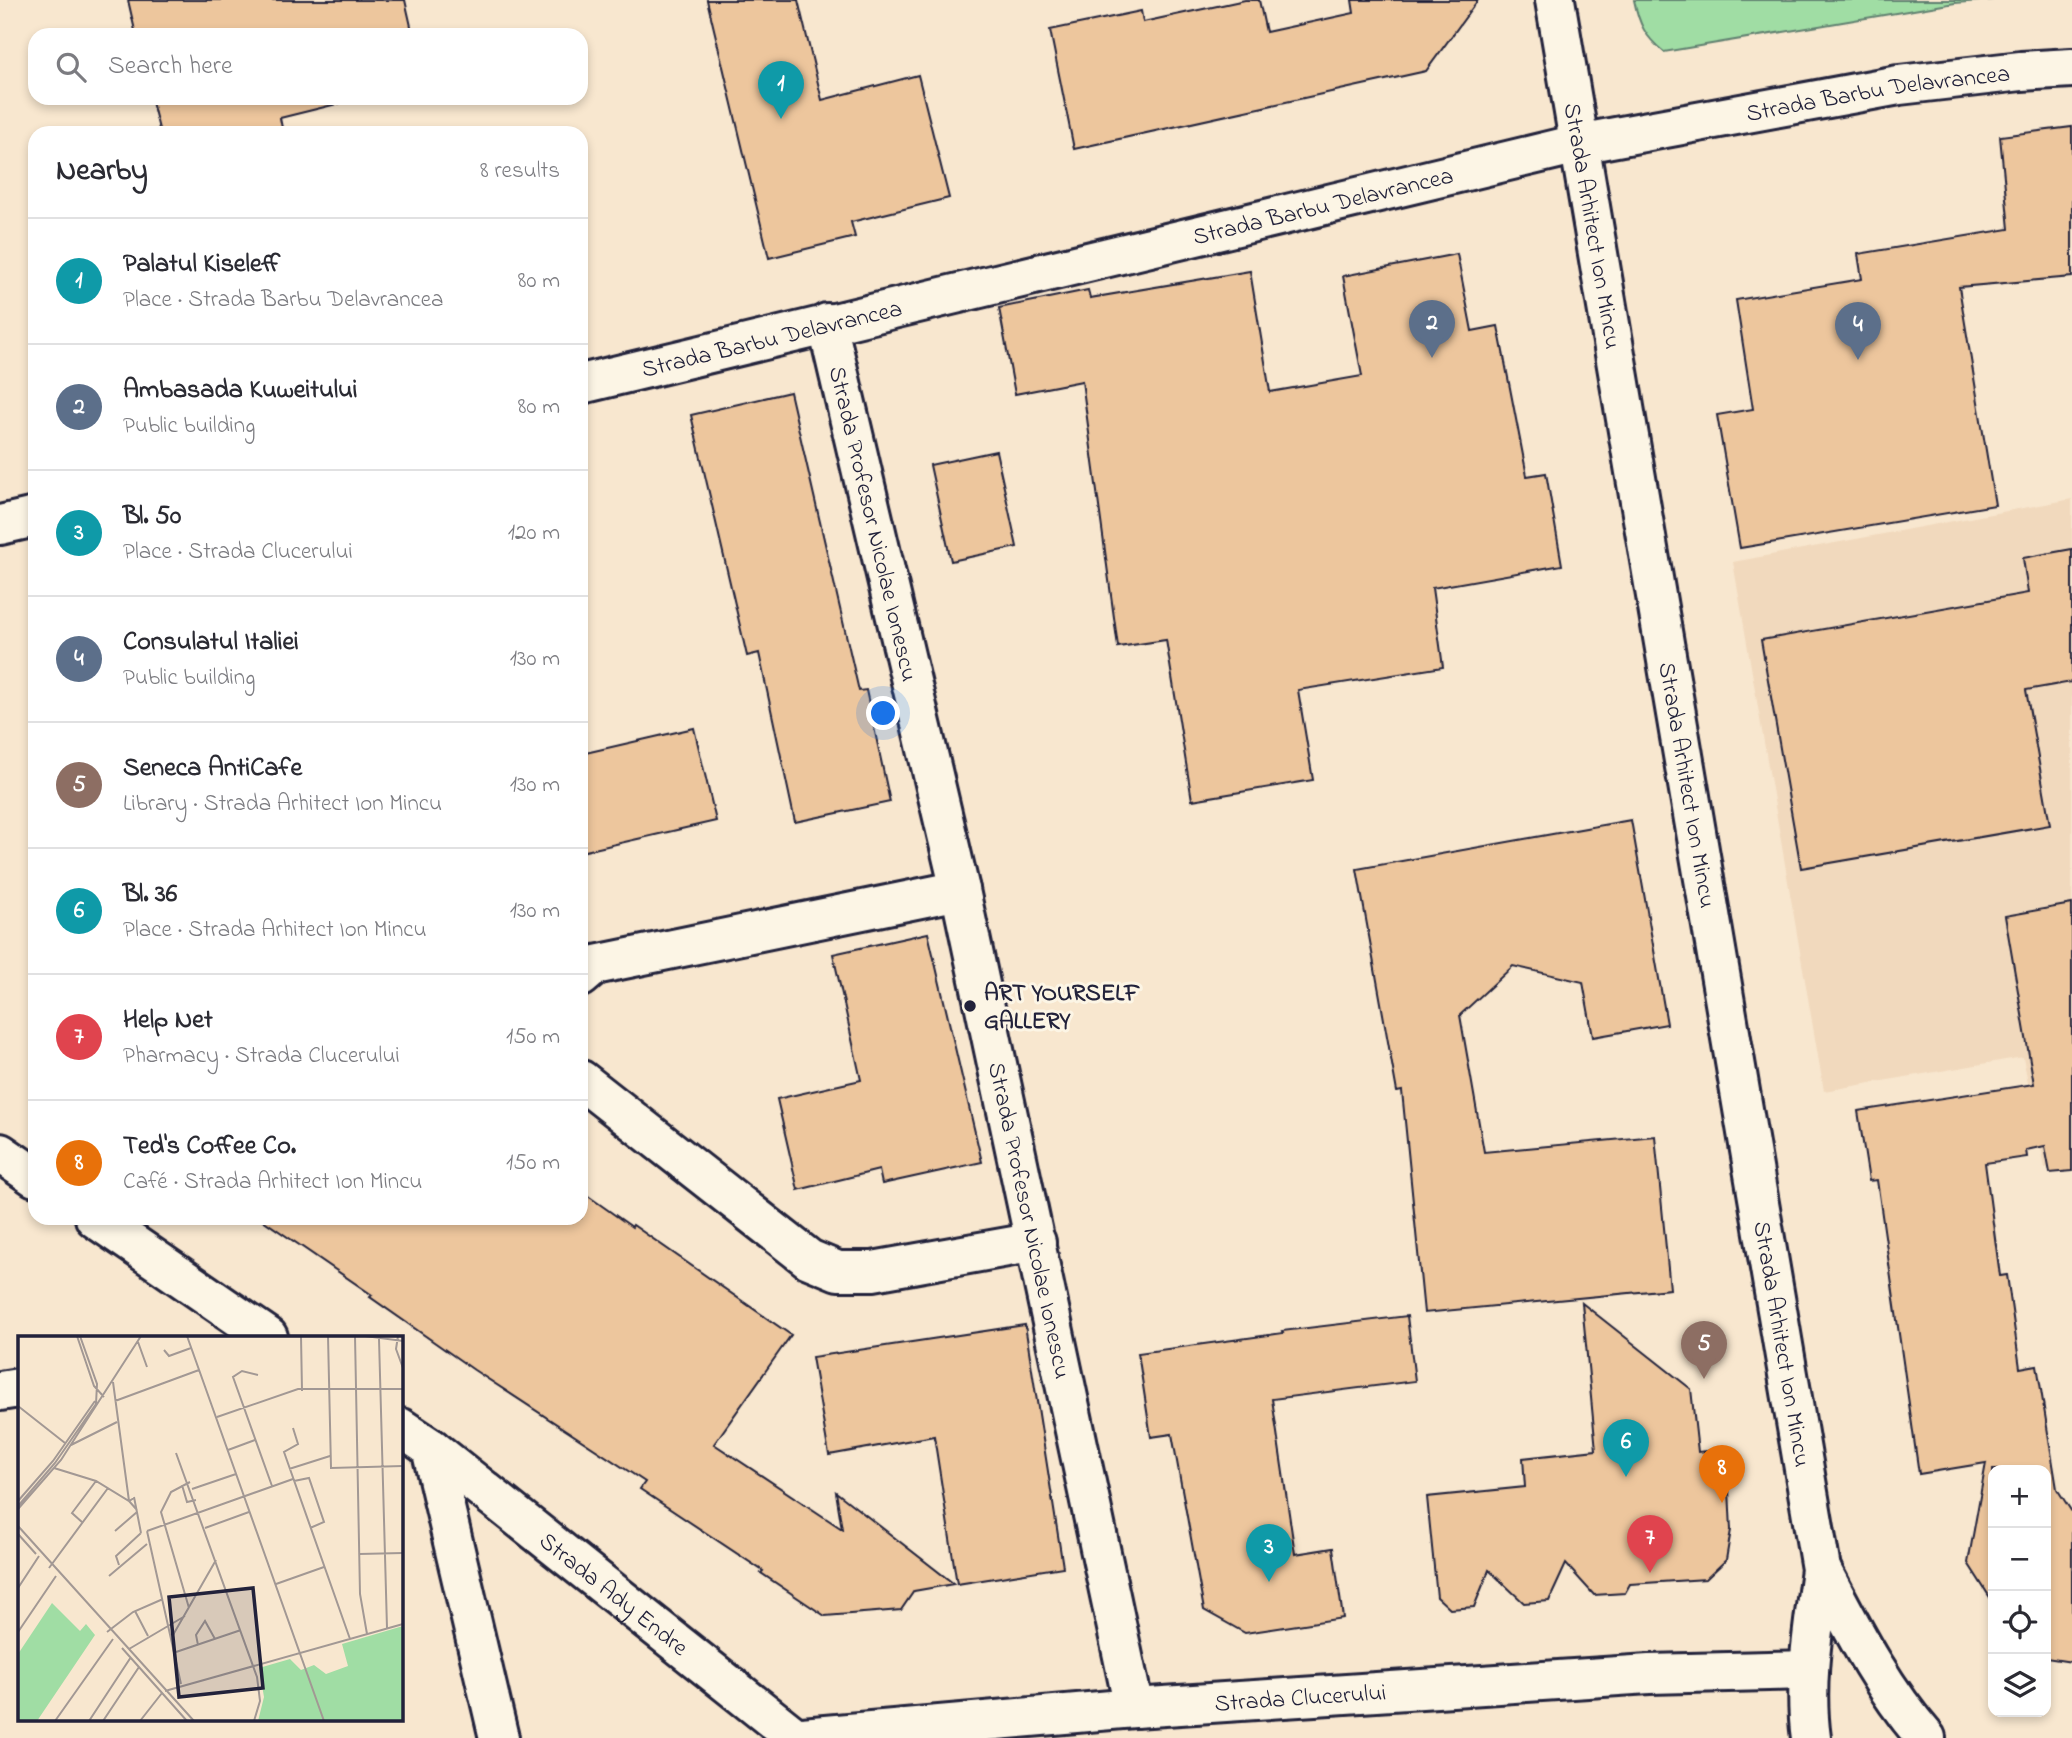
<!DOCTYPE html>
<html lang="en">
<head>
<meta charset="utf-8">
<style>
	:root { --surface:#fff; --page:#f7f7f7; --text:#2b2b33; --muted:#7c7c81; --line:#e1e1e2; --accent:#2563eb }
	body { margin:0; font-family:"Indie Flower",sans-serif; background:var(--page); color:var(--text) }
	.controls { position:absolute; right:21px; bottom:21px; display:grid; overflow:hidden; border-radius:14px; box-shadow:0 4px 10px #0003 }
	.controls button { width:63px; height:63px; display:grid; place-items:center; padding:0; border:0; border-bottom:2px solid var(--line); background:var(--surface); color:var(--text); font:35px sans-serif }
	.you { position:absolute; left:884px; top:714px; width:24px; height:24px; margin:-18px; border:5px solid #fff; border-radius:50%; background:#1a73e8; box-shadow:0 0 0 10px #1a73e833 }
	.badge { display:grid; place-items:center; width:46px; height:46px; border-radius:50%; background:var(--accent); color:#fff; font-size:23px; font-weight:700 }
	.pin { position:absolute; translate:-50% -58px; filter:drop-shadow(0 2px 4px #0008) }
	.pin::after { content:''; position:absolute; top:37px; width:24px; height:21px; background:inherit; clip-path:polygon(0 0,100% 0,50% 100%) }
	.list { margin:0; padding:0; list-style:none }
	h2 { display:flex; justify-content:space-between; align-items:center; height:91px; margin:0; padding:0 28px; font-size:30px }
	h2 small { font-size:23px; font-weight:400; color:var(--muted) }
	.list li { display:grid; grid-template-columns:46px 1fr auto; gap:21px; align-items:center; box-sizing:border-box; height:126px; padding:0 28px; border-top:2px solid var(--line) }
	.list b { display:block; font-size:26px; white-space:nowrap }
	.list p { margin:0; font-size:23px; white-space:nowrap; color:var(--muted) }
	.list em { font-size:23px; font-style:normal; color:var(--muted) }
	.icon { flex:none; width:38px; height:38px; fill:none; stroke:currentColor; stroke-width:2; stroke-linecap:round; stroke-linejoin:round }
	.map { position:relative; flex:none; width:2072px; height:1738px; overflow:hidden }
	.search { position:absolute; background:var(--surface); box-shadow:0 4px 10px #0003; left:28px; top:28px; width:560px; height:77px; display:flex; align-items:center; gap:18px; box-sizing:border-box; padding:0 24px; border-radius:21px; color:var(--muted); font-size:26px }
	.panel { position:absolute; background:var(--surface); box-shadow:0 4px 10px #0003; left:28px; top:126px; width:560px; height:1099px; border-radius:21px }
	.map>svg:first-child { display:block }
	.built { fill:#f1d9bd }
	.green { fill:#a0dda4; stroke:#618070; stroke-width:2 }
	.building { fill:#edc69d; stroke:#22223b; stroke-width:2 }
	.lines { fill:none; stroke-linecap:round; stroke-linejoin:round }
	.minor-casing { stroke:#22223b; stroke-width:44 }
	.tertiary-casing { stroke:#22223b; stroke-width:44 }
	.secondary-casing { stroke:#22223b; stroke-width:44 }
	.minor { stroke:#fcf5e5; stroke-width:38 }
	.tertiary { stroke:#fcf5e5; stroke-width:38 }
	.secondary { stroke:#fcf5e5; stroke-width:38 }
	.poi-dot { fill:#22223b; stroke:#fcf5e5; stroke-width:2.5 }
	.labels { text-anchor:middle; stroke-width:6; stroke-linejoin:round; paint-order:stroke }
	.street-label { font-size:24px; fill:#22223b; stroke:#fcf5e5 }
	.poi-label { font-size:24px; font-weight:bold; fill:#22223b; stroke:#fcf5e5; text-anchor:start }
	.inset-road { fill:none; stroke:#a29894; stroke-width:2 }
	.view { fill:#22223b; fill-opacity:0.15; stroke:#22223b; stroke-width:3.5 }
	.inset-edge { fill:none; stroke:#22223b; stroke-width:3.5 }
</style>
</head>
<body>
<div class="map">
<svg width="2072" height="1738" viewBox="0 0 2072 1738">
	<rect width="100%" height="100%" fill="#f8e7cf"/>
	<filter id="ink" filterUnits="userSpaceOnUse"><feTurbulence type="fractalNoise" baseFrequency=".0143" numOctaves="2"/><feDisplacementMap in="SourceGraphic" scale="14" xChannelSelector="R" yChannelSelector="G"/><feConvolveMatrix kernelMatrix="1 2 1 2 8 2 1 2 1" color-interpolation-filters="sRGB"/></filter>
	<g filter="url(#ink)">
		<!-- built -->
		<path class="built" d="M 2072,499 L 2072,1162 L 2045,1168 L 2023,1057 L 1824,1091 L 1733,562 Z"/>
		<!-- green -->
		<path class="green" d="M 1634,0 L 1993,0 L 1955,3 L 1664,52 C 1645,37 1639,24 1634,0 Z"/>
		<!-- building -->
		<g class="building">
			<path d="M 128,0 L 405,0 L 413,35 L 136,35 Z"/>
			<path d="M 707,0 L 798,0 L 822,100 L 918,75 L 949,198 L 851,222 L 855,237 L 769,258 Z"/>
			<path d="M 1245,0 L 1259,0 L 1266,32 L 1354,13 L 1352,0 L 1478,0 L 1426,71 L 1074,149 L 1050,30 L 1141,11 L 1143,22 Z"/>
			<path d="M 151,98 L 361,98 L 280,118 L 283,133 L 160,133 Z"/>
			<path d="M 2072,127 L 2072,277 L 1959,287 L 1995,505 L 1740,548 L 1717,415 L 1753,409 L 1736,300 L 1862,279 L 1858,254 L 2009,229 L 2000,136 Z"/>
			<path d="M 1457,254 L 1472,331 L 1498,326 L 1527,476 L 1546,473 L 1562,565 L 1432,588 L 1443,667 L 1298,690 L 1313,780 L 1192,800 L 1166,640 L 1118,647 L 1082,381 L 1015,394 L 999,308 L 1088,290 L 1090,298 L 1250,271 L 1270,392 L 1362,376 L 1343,276 Z"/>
			<path d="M 790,392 L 859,691 L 866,690 L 890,802 L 795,822 L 759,653 L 747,656 L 691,415 Z"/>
			<path d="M 996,451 L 1017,547 L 951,561 L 930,465 Z"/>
			<path d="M 2072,549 L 2072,682 L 2026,690 L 2050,825 L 1801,868 L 1761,640 L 2028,593 L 2023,558 Z"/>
			<path d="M 694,728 L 716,821 L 581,852 L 581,754 Z"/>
			<path d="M 1631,820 L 1667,1024 L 1593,1037 L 1583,982 L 1513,966 L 1460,1015 L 1484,1152 L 1655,1136 L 1670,1289 L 1424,1313 L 1402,1091 L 1397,1092 L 1357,869 Z"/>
			<path d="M 2072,904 L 2072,1171 L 2050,1173 L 2045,1146 L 2026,1150 L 2027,1157 L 1985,1163 L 2000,1276 L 2007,1275 L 2020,1368 L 2037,1365 L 2057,1489 L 2072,1512 L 2072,1662 L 2046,1658 L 2046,1470 L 1993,1470 L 1993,1602 L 1968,1563 L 1986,1463 L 1919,1474 L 1877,1180 L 1869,1181 L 1858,1111 L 2034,1084 L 2005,916 Z"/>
			<path d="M 928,933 L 982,1162 L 882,1184 L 879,1170 L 798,1190 L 777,1099 L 861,1080 L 833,954 Z"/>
			<path d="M 581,1191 L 632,1227 L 633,1225 L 791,1335 L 714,1444 L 842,1529 L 836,1492 L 954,1584 L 914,1591 L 901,1610 L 825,1616 L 761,1573 L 763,1571 L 640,1489 L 645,1482 L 474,1370 L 370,1297 L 372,1295 L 260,1218 L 581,1218 Z"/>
			<path d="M 1582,1303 L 1691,1389 L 1698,1452 L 1727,1449 L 1731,1530 L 1726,1560 L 1706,1579 L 1630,1584 L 1625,1593 L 1594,1595 L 1566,1564 L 1549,1601 L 1524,1603 L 1489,1570 L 1474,1607 L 1450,1609 L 1437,1597 L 1427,1497 L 1525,1487 L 1523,1458 L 1596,1450 Z"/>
			<path d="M 1407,1316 L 1415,1381 L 1272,1399 L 1295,1554 L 1333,1548 L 1343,1618 L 1245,1633 L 1204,1610 L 1172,1434 L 1151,1437 L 1138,1353 L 1283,1333 L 1282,1331 Z"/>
			<path d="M 1025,1325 L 1063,1567 L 957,1584 L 934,1436 L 829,1455 L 812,1357 Z"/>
		</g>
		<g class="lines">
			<defs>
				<g id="minor">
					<path id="s1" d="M 827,323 L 960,890 L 1134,1708"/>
					<path id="s2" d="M 581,384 L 1578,144 L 1899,85 L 2021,71 L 2072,68"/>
					<path d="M 0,525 L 35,517"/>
					<path d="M 581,977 L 595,965 L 960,890"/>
					<path d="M 581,1080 L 809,1259 L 838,1271 L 873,1271 L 1036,1242"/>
					<path d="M 0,1153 L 35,1177"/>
					<path d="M 95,1218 L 268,1337"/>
					<path d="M 0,1391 L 19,1388"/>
					<path id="s3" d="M 401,1428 L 431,1448 L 796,1738"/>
					<path d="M 431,1448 L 499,1738"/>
				</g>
				<g id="tertiary">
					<path id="s4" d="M 791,1738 L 1134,1708 L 1649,1674 L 1809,1670"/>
				</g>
				<g id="secondary">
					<path id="s5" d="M 1555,0 L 1821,1569 C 1814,1625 1803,1682 1811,1738"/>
					<path d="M 1821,1569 C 1852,1628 1882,1688 1926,1738"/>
				</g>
			</defs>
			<!-- minor casing -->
			<use href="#minor" class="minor-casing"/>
			<!-- tertiary casing -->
			<use href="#tertiary" class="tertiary-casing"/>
			<!-- secondary casing -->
			<use href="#secondary" class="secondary-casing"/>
			<!-- minor -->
			<use href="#minor" class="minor"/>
			<!-- tertiary -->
			<use href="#tertiary" class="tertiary"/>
			<!-- secondary -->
			<use href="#secondary" class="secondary"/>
		</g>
	</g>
	<!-- markers -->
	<circle class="poi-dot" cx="970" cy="1006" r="7"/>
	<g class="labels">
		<!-- street labels -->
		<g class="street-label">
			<text dy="8" stroke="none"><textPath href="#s2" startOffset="1330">Strada Barbu Delavrancea</textPath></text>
			<text dy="8" stroke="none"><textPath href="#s2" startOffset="763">Strada Barbu Delavrancea</textPath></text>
			<text dy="8" stroke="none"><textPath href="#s5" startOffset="229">Strada Arhitect Ion Mincu</textPath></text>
			<text dy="8" stroke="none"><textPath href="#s2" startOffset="196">Strada Barbu Delavrancea</textPath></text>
			<text dy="8" stroke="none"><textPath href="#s1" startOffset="206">Strada Profesor Nicolae Ionescu</textPath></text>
			<text dy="8" stroke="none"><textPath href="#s5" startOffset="796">Strada Arhitect Ion Mincu</textPath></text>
			<text dy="8" stroke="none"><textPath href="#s1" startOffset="920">Strada Profesor Nicolae Ionescu</textPath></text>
			<text dy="8" stroke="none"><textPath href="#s5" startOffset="1363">Strada Arhitect Ion Mincu</textPath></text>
			<text dy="8" stroke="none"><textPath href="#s3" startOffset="270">Strada Ady Endre</textPath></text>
			<text dy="8" stroke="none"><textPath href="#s4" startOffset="511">Strada Clucerului</textPath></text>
		</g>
		<!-- poi labels -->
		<g class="poi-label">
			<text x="984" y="1000">ART YOURSELF<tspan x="984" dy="28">GALLERY</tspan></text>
		</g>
	</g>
	<!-- overview -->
	<g transform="translate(18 1336)">
		<rect width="385" height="385" fill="#f8e7cf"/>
		<path d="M 34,267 L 62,295 L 68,288 L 77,299 L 19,385 L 0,385 L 0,318 ZM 385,290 L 385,385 L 240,385 L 246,361 L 241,332 L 272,323 L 283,334 L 296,329 L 308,338 L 330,330 L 324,308 Z" fill="#a0dda4"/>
		<path class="inset-road" d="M 59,0 L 76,50 L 86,61M 169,0 L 306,385M 283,0 L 284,55M 310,0 L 313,132 L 385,130M 337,0 L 342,258 L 349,298M 347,0 L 385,5M 380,0 L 378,13 L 385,32M 361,3 L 369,292M 120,6 L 129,31M 146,14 L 151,20 L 173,12M 240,39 L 224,35 L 215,41 L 254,150M 95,46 L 111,165 L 119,174M 97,65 L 181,34M 0,70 L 47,107M 199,81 L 280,53 L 385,53M 275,92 L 280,108 L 266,116 L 332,303M 53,109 L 99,86M 210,114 L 237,104M 158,117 L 239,341 L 242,365 L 236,385M 36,132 L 78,145 L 111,165 L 116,162M 271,133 L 312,120M 276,145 L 291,142 L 306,186 L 292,192M 164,149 L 169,166 L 178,164M 174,153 L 218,138M 116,161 L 123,197M 0,165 L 35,125 L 77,65M 0,170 L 37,127 L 78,68 L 79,48 L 62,0M 0,173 L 43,124 L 123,0M 65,187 L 54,177 L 78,145M 0,190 L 176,385M 187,192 L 231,176M 97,195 L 119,176M 129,195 L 163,348M 129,195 L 275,143M 0,198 L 18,218M 341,218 L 385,217M 101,229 L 98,220 L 123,197M 31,232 L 90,152M 91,240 L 129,208M 258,248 L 306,231M 0,252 L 21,220M 171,272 L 143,176 L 153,156 L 172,146M 117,275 L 130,300M 0,296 L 38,240M 89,296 L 115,276 L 145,263M 155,299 L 198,224M 180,309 L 178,299 L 187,285 L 197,303M 104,312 L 169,385M 111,313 L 167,280M 158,316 L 223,294M 147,355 L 385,288M 37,385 L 95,303M 71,385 L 113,321M 85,385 L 121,331M 122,385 L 144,357"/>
		<path class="view" d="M 235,252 L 245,352 L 161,361 L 151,261 Z"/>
		<rect width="385" height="385" class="inset-edge"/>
	</g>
</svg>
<div class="controls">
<button>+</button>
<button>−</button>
<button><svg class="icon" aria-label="locate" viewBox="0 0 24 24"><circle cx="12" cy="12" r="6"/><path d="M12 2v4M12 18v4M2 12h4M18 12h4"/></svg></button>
<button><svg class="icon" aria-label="layers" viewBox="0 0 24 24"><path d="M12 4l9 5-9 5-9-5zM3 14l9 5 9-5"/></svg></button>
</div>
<div class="you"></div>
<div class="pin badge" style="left:781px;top:119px;background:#0f9aa8">1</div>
<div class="pin badge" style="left:1432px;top:358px;background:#5c6f8a">2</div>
<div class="pin badge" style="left:1269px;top:1582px;background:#0f9aa8">3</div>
<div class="pin badge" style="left:1858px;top:360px;background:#5c6f8a">4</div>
<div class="pin badge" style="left:1704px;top:1379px;background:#8d6e63">5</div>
<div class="pin badge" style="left:1626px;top:1477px;background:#0f9aa8">6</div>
<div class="pin badge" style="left:1650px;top:1573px;background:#e0444e">7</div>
<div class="pin badge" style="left:1722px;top:1503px;background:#e8710a">8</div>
<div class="search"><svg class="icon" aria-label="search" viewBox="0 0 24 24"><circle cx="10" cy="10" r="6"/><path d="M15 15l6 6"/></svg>Search here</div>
<section class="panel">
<h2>Nearby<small>8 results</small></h2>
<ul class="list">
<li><span class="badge" style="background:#0f9aa8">1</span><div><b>Palatul Kiseleff</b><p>Place · Strada Barbu Delavrancea</p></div><em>80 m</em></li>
<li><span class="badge" style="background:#5c6f8a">2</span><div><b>Ambasada Kuweitului</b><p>Public building</p></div><em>80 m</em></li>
<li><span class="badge" style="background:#0f9aa8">3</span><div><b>Bl. 50</b><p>Place · Strada Clucerului</p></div><em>120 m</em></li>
<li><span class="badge" style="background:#5c6f8a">4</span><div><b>Consulatul Italiei</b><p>Public building</p></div><em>130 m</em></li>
<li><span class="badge" style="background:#8d6e63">5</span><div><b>Seneca AntiCafe</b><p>Library · Strada Arhitect Ion Mincu</p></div><em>130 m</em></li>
<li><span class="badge" style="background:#0f9aa8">6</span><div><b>Bl. 36</b><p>Place · Strada Arhitect Ion Mincu</p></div><em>130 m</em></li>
<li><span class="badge" style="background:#e0444e">7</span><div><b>Help Net</b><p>Pharmacy · Strada Clucerului</p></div><em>150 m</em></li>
<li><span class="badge" style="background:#e8710a">8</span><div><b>Ted's Coffee Co.</b><p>Café · Strada Arhitect Ion Mincu</p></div><em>150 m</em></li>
</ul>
</section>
</div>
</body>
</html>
